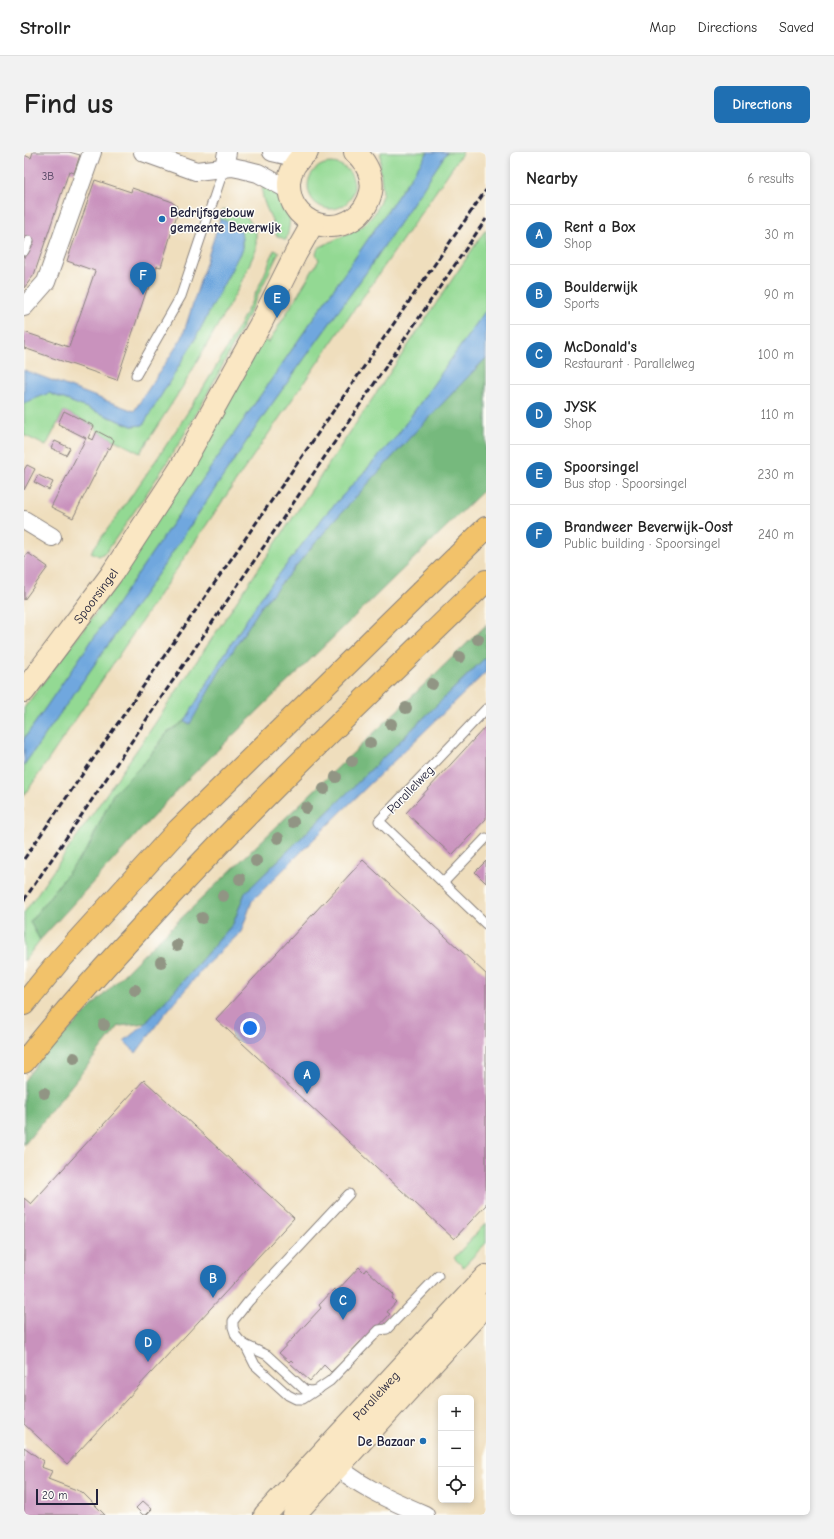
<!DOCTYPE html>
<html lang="en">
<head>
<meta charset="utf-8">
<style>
	:root { --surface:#fff; --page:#f2f2f2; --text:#222; --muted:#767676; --line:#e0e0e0; --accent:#1f6fb2 }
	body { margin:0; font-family:"Comic Neue",sans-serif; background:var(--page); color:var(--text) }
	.controls { position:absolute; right:12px; bottom:12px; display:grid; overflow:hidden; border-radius:6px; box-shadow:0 2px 6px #0003 }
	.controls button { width:36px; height:36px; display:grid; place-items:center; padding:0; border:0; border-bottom:1px solid var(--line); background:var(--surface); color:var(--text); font:20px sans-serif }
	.scale { position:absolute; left:12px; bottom:10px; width:62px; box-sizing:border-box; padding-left:4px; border:2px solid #22223b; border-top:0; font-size:11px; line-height:14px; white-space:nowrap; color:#22223b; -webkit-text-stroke:3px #fdfcf7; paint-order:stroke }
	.you { position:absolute; left:226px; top:876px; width:14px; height:14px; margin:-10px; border:3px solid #fff; border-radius:50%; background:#1a73e8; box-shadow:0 0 0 6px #1a73e833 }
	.badge { display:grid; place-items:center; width:26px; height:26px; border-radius:50%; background:var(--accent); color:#fff; font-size:13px; font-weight:700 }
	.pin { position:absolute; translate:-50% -33px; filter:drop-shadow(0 1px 2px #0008) }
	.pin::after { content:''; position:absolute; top:21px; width:14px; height:12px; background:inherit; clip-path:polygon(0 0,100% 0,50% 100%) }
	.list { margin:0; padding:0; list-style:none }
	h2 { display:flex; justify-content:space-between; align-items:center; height:52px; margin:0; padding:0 16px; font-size:17px }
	h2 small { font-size:13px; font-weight:400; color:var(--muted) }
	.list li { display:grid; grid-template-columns:26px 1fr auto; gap:12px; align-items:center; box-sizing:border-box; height:60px; padding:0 16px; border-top:1px solid var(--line) }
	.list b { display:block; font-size:15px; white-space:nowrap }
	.list p { margin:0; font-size:13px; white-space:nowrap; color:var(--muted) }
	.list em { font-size:13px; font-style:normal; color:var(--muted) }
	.icon { flex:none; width:22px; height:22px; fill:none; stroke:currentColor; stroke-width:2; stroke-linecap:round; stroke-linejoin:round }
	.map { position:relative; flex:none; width:462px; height:1363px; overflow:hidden; border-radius:6px }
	header { display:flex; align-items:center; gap:24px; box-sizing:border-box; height:56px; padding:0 20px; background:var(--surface); border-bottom:1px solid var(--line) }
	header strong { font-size:19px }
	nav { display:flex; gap:22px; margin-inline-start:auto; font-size:14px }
	.intro { display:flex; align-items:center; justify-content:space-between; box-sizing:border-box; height:96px; padding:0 24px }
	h1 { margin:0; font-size:28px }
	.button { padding:10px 18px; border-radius:6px; background:var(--accent); color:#fff; font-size:14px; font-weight:700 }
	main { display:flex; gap:24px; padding:0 24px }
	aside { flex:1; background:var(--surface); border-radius:6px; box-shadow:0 2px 6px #0003 }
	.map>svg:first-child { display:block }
	.green { fill:#93d993; stroke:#5a7e67 }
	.forest { fill:#76b97d; stroke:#4c6e5c }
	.water { fill:#70a7de; stroke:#49648c }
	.building { fill:#c992bd }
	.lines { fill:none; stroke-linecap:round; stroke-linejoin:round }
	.lane-casing { stroke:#88807c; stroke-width:11 }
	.street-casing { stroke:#88807c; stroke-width:20 }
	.secondary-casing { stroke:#88807c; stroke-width:24 }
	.highway-casing { stroke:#88807c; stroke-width:24 }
	.lane { stroke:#fff; stroke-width:9 }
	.street { stroke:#fff; stroke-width:18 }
	.secondary { stroke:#fae7c3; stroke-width:22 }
	.highway { stroke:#f2c26a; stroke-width:22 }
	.rail { stroke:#22223b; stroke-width:3; stroke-dasharray:6 3; stroke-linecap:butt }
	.tree { fill:#919584 }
	.poi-dot { fill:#1f6fb2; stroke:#fdfcf7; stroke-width:1.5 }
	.labels { text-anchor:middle; stroke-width:3; stroke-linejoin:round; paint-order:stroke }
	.number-label { font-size:11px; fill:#4c3e5c }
	.poi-label { font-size:13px; font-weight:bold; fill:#22223b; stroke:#fdfcf7; text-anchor:start }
	.street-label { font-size:13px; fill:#22223b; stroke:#fdfcf7 }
</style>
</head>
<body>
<header>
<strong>Strollr</strong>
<nav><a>Map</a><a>Directions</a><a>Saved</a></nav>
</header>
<div class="intro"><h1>Find us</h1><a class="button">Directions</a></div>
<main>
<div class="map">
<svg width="462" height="1363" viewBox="0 0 462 1363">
	<rect width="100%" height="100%" fill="#fdfcf7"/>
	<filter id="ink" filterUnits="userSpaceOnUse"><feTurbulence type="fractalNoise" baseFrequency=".025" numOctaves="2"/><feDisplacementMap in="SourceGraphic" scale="8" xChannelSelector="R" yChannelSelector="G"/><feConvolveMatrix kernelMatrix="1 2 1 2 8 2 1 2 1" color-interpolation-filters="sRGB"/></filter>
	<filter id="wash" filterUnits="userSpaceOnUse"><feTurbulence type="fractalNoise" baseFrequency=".012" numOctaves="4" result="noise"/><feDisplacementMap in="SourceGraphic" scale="16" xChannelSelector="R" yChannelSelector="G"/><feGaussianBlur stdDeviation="0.9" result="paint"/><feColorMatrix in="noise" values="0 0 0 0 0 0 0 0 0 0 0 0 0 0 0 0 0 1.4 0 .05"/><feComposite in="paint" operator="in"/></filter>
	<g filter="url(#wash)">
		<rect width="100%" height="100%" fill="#efdebd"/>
		<!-- green -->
		<g class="green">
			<path d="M 357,0 L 404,0 L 0,587 L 0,556 L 74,458 L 238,188 L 245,190 L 295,108 L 292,102 L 294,96 L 339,74 L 351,61 L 359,41 L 356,16 Z"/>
			<path d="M 423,0 L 439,0 L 216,323 L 0,644 L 0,613 L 140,413 L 240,263 L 346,115 Z"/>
			<circle cx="307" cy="34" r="23"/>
			<path d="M 240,32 C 263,47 271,60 262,88 L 252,83 C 251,78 250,73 248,68 C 244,59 234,41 240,32 Z"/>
			<path d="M 199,57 L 222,64 L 232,77 L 232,98 L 213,139 L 161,231 L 116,301 L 73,279 L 70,274 L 40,259 L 22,294 L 0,283 L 0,251 L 25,241 L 108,274 L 119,273 L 169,191 L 218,97 C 218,74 218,75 196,67 Z"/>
			<path d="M 462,77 L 462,158 L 372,285 L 301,363 L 236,447 L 198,506 L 161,569 L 143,581 L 122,609 L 89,642 L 65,694 L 6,770 L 16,788 L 0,809 L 0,761 L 130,573 Z"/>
			<path d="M 250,98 L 255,100 C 224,164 193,228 157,288 C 134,326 108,363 83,399 L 75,404 L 67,400 C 115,334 162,267 203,196 C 220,164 238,132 250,98 Z"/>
			<path d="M 462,1071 L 462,1091 L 439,1115 L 430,1106 Z"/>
		</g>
		<!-- forest -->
		<g class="forest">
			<path d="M 462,206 L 462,336 L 157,634 L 16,788 L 6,770 L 65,694 L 89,642 L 122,609 L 143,581 L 161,569 L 165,572 L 197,517 L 237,455 L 309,370 L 391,280 Z"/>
			<path d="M 462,473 L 462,505 L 221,741 L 209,772 L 122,871 L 95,874 L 0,993 L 0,929 L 16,907 L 118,804 Z"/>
		</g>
		<!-- water -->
		<g class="water">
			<path d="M 404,0 L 423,0 L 346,115 L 240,263 L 140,413 L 0,613 L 0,587 Z"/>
			<path d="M 196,67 C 218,75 218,74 218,97 L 169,191 L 119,273 L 108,274 L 25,241 L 0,251 L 0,218 L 110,259 L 158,186 Z"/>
			<path d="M 462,158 L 462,206 L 391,280 L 309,370 L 237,455 L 197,517 L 166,572 L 161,569 L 198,506 L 236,447 L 301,363 L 372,285 Z"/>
			<path d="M 462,505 L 462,520 L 319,658 L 228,749 L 217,780 L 182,813 L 139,864 L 112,901 L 100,889 L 122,871 L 209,772 L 221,741 Z"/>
		</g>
		<g id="blocks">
			<!-- building -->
			<g class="building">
				<path d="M 9,0 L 45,0 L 56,3 L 50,21 L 45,19 L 10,123 L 0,136 L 0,3 L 7,6 Z"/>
				<path d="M 71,28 L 107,40 L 108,36 L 146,49 L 152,53 L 154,59 L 137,115 L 133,114 L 125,137 L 123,137 L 93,228 L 0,196 L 0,180 L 45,195 L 71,119 L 43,109 Z"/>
				<path d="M 40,259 L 70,274 L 64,286 L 69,288 L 73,279 L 90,288 L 86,297 L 84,296 L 49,366 L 27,355 L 62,286 L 34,272 Z"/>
				<path d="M 31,289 L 46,296 L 42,303 L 27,296 Z"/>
				<path d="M 3,313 L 11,317 L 0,338 L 0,318 Z"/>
				<path d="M 14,323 L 29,330 L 25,338 L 10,330 Z"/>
				<path d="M 4,401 L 24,415 L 0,448 L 0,406 Z"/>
				<path d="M 462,574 L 462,667 L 428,703 L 382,661 Z"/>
				<path d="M 339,708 L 462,822 L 462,1053 L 430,1087 L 192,867 Z"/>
				<path d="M 462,709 L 462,731 L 451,720 Z"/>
				<path d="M 120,928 L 270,1066 L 43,1312 L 0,1272 L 0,1046 L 7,1052 Z"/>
				<path d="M 335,1115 L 340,1120 L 342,1117 L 370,1143 L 368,1146 L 372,1150 L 363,1160 L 366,1162 L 339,1191 L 337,1189 L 315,1213 L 307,1220 L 300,1213 L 286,1229 L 267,1212 L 269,1210 L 267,1208 L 265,1210 L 255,1201 L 297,1156 L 295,1153 L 310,1137 L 313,1139 Z"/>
				<path d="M 0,1295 L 19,1309 L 17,1315 L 28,1319 L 24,1327 L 58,1340 L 81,1363 L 0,1363 Z"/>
				<path d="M 119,1349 L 128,1357 L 122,1363 L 119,1363 L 112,1356 Z"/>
			</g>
		</g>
	</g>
	<g filter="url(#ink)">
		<use href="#blocks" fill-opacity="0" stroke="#88807c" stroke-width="1"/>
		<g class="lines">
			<defs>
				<g id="lane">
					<path d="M 0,99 L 5,89"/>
					<path d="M 112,223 L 157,144 L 200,16"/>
					<path d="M 462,557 L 355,669 L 462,772"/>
					<path d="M 419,731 L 462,686"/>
					<path d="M 221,1193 L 231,1213 L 264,1243 L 272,1247 L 279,1247 L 306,1229 L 355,1178 L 363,1177 L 414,1124"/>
					<path d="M 295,1237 L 287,1239 L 281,1238 L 243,1203 L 221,1193 L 216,1189 L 212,1184 L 209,1175 L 209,1169 L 224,1150 L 325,1042"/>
				</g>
				<g id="street">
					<path d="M 119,0 L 172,19 L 208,15 L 218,17 L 234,21 L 265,38"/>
					<path d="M 248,0 L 275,6"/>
					<path d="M 200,16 L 203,0"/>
					<path d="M 0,155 L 22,130 L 68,0"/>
					<path d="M 0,368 L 28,385"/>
					<path d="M 304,1306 C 331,1333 366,1348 401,1363"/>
				</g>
				<g id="secondary">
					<path d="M 283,0 C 273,8 266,17 265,30 C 263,82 335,91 347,40 C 350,25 342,10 331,0"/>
					<path id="s1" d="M 0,539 L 87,423 L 156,317 L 236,173 L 272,101 L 289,71"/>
					<path id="s2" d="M 241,1363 L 462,1124"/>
					<path d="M 270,1363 L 462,1153"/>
				</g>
				<g id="highway">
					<path d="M 0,852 L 35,809 L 154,678 L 462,376"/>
					<path d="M 0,910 C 35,865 73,823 112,781 C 223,658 344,544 462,429"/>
				</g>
			</defs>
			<!-- lane casing -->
			<use href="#lane" class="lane-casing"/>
			<!-- street casing -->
			<use href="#street" class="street-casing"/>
			<!-- secondary casing -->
			<use href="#secondary" class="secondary-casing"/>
			<!-- highway casing -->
			<use href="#highway" class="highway-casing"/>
			<!-- lane -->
			<use href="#lane" class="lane"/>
			<!-- street -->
			<use href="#street" class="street"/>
			<!-- secondary -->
			<use href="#secondary" class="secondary"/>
			<!-- highway -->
			<use href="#highway" class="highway"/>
			<!-- rail -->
			<g class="rail">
				<path d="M 0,707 L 462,38"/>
				<path d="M 0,748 L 462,67"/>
			</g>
		</g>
		<!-- trees -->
		<g class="tree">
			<circle cx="454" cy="487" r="6"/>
			<circle cx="436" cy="505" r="6"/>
			<circle cx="408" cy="532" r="6"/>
			<circle cx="382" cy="556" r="6"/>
			<circle cx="367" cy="572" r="6"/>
			<circle cx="346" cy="591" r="6"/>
			<circle cx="328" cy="609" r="6"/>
			<circle cx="312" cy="625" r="6"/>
			<circle cx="300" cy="637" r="6"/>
			<circle cx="282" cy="656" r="6"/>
			<circle cx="269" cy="670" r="6"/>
			<circle cx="254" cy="686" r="6"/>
			<circle cx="232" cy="709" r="6"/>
			<circle cx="216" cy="727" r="6"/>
			<circle cx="199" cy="744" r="6"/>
			<circle cx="178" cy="766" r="6"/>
			<circle cx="153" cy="793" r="6"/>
			<circle cx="137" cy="810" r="6"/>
			<circle cx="111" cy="838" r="6"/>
			<circle cx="80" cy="873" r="6"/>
			<circle cx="50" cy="906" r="6"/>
			<circle cx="20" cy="941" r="6"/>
		</g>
	</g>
	<!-- markers -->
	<g class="poi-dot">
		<circle cx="138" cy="67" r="4"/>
		<circle cx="399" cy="1289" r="4"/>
	</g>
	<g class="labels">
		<!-- number labels -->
		<g class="number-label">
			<text x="24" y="28">3B</text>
		</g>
		<!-- poi labels -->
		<g class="poi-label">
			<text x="146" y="65">Bedrijfsgebouw<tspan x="146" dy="15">gemeente Beverwijk</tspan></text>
			<text x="391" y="1294" text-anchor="end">De Bazaar</text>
		</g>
		<!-- street labels -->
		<g class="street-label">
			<text dy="5" stroke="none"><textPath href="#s1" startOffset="119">Spoorsingel</textPath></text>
			<text transform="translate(386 637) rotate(-46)" y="5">Parallelweg</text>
			<text dy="5" stroke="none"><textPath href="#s2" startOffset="163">Parallelweg</textPath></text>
		</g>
	</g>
</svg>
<div class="controls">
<button>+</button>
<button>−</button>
<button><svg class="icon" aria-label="locate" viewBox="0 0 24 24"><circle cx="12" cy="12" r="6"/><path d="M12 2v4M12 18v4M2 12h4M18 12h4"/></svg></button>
</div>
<div class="scale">20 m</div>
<div class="you"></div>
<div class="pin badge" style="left:283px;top:942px">A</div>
<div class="pin badge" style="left:189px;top:1146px">B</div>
<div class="pin badge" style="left:319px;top:1168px">C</div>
<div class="pin badge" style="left:124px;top:1210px">D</div>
<div class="pin badge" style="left:253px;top:166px">E</div>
<div class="pin badge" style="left:119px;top:143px">F</div>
</div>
<aside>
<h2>Nearby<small>6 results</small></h2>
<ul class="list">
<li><span class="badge">A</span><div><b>Rent a Box</b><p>Shop</p></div><em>30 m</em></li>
<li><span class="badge">B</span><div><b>Boulderwijk</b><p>Sports</p></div><em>90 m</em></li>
<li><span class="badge">C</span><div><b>McDonald's</b><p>Restaurant · Parallelweg</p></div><em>100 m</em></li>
<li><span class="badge">D</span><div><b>JYSK</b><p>Shop</p></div><em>110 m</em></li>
<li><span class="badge">E</span><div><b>Spoorsingel</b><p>Bus stop · Spoorsingel</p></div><em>230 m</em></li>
<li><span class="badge">F</span><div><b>Brandweer Beverwijk-Oost</b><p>Public building · Spoorsingel</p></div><em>240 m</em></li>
</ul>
</aside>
</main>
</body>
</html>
